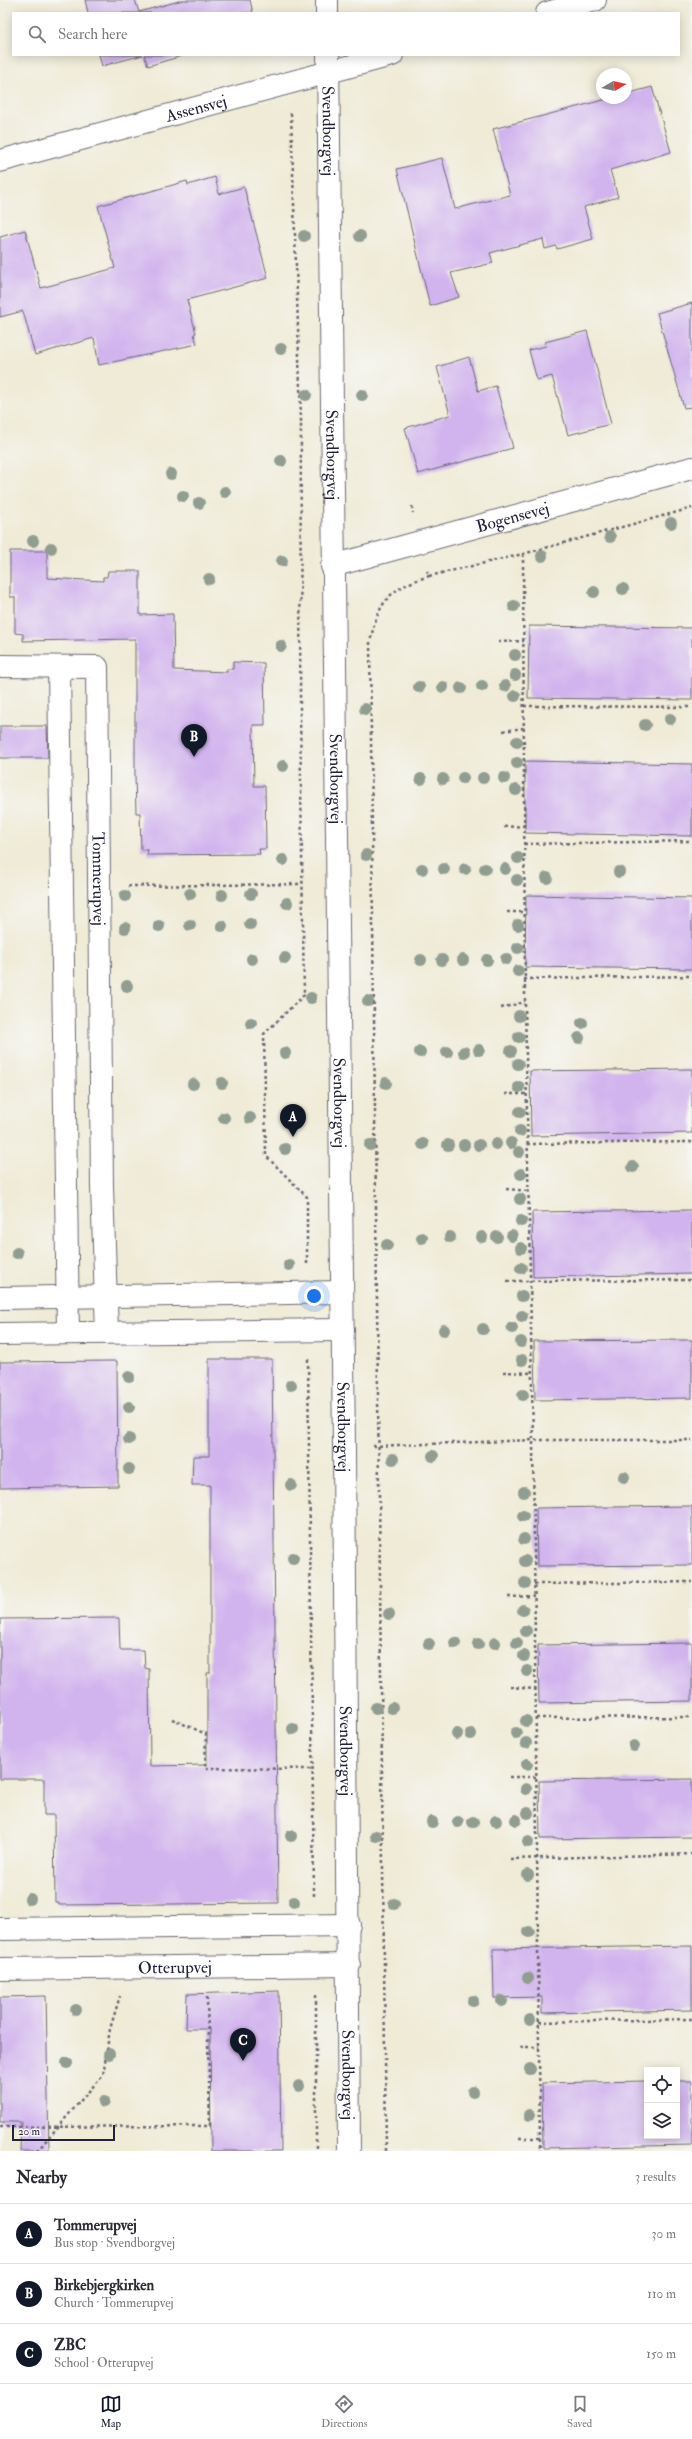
<!DOCTYPE html>
<html lang="en">
<head>
<meta charset="utf-8">
<style>
	:root { --surface:#fff; --page:#f7f7f7; --text:#2b2b33; --muted:#7c7c81; --line:#e1e1e2; --accent:#111827 }
	body { margin:0; font-family:"IM FELL Double Pica",serif; background:var(--page); color:var(--text) }
	.controls { position:absolute; right:12px; bottom:12px; display:grid; overflow:hidden; border-radius:0px; box-shadow:0 2px 10px #0003 }
	.controls button { width:36px; height:36px; display:grid; place-items:center; padding:0; border:0; border-bottom:1px solid var(--line); background:var(--surface); color:var(--text); font:20px sans-serif }
	.compass { position:absolute; left:596px; top:68px; width:36px; height:36px; border-radius:50%; background:var(--surface); box-shadow:0 2px 10px #0003; rotate:81deg }
	.scale { position:absolute; left:12px; bottom:10px; width:103px; box-sizing:border-box; padding-left:4px; border:2px solid #22223b; border-top:0; font-size:11px; line-height:14px; white-space:nowrap; color:#22223b; -webkit-text-stroke:3px #f6f6f2; paint-order:stroke }
	.you { position:absolute; left:314px; top:1296px; width:14px; height:14px; margin:-10px; border:3px solid #fff; border-radius:50%; background:#1a73e8; box-shadow:0 0 0 6px #1a73e833 }
	.badge { display:grid; place-items:center; width:26px; height:26px; border-radius:50%; background:var(--accent); color:#fff; font-size:13px; font-weight:700 }
	.pin { position:absolute; translate:-50% -33px; filter:drop-shadow(0 1px 2px #0008) }
	.pin::after { content:''; position:absolute; top:21px; width:14px; height:12px; background:inherit; clip-path:polygon(0 0,100% 0,50% 100%) }
	.list { margin:0; padding:0; list-style:none }
	h2 { display:flex; justify-content:space-between; align-items:center; height:52px; margin:0; padding:0 16px; font-size:17px }
	h2 small { font-size:13px; font-weight:400; color:var(--muted) }
	.list li { display:grid; grid-template-columns:26px 1fr auto; gap:12px; align-items:center; box-sizing:border-box; height:60px; padding:0 16px; border-top:1px solid var(--line) }
	.list b { display:block; font-size:15px; white-space:nowrap }
	.list p { margin:0; font-size:13px; white-space:nowrap; color:var(--muted) }
	.list em { font-size:13px; font-style:normal; color:var(--muted) }
	.icon { flex:none; width:22px; height:22px; fill:none; stroke:currentColor; stroke-width:2; stroke-linecap:round; stroke-linejoin:round }
	.map { position:relative; flex:none; width:692px; height:2151px; overflow:hidden }
	.search { position:absolute; background:var(--surface); box-shadow:0 2px 10px #0003; left:12px; right:12px; top:12px; height:44px; display:flex; align-items:center; gap:10px; box-sizing:border-box; padding:0 14px; border-radius:0px; color:var(--muted); font-size:15px }
	.sheet { height:232px; background:var(--surface) }
	nav { display:flex; justify-content:space-around; align-items:center; box-sizing:border-box; height:56px; border-top:1px solid var(--line); background:var(--surface); font-size:11px; color:var(--muted) }
	nav a { display:grid; justify-items:center; gap:2px }
	nav .on { color:var(--accent) }
	.map>svg:first-child { display:block }
	.building { fill:#d1b4ee }
	.lines { fill:none; stroke-linecap:round; stroke-linejoin:round }
	.minor-casing { stroke:#6a6872; stroke-width:24 }
	.path { stroke:#6a6872; stroke-width:2.5; stroke-dasharray:3 3; stroke-linecap:butt }
	.minor { stroke:#fff; stroke-width:22 }
	.tree { fill:#919d90 }
	.labels { text-anchor:middle; stroke-width:4; stroke-linejoin:round; paint-order:stroke }
	.street-label { font-size:17px; fill:#22223b; stroke:#f6f6f2 }
</style>
</head>
<body>
<div class="map">
<svg width="692" height="2151" viewBox="0 0 692 2151">
	<rect width="100%" height="100%" fill="#f6f6f2"/>
	<filter id="ink" filterUnits="userSpaceOnUse"><feTurbulence type="fractalNoise" baseFrequency=".025" numOctaves="2"/><feDisplacementMap in="SourceGraphic" scale="8" xChannelSelector="R" yChannelSelector="G"/><feConvolveMatrix kernelMatrix="1 2 1 2 8 2 1 2 1" color-interpolation-filters="sRGB"/></filter>
	<filter id="wash" filterUnits="userSpaceOnUse"><feTurbulence type="fractalNoise" baseFrequency=".012" numOctaves="4" result="noise"/><feDisplacementMap in="SourceGraphic" scale="16" xChannelSelector="R" yChannelSelector="G"/><feGaussianBlur stdDeviation="0.9" result="paint"/><feColorMatrix in="noise" values="0 0 0 0 0 0 0 0 0 0 0 0 0 0 0 0 0 1.4 0 .05"/><feComposite in="paint" operator="in"/></filter>
	<g filter="url(#wash)">
		<rect width="100%" height="100%" fill="#efebd7"/>
		<g id="blocks">
			<!-- building -->
			<g class="building">
				<path d="M 85,0 L 135,0 L 139,12 L 183,0 L 250,0 L 253,13 L 88,13 Z"/>
				<path d="M 99,55 L 143,55 L 102,66 Z"/>
				<path d="M 144,55 L 185,55 L 148,66 Z"/>
				<path d="M 652,87 L 671,152 L 610,170 L 618,197 L 584,207 L 593,239 L 557,249 L 556,246 L 545,249 L 543,239 L 490,253 L 493,263 L 451,273 L 459,297 L 430,306 L 397,169 L 442,158 L 455,209 L 510,195 L 493,129 L 611,98 L 626,98 L 626,94 Z"/>
				<path d="M 215,177 L 219,194 L 244,187 L 268,278 L 187,300 L 196,333 L 194,334 L 197,344 L 99,365 L 94,338 L 35,355 L 23,311 L 0,317 L 0,237 L 25,230 L 41,288 L 115,268 L 98,206 L 187,181 L 188,185 Z"/>
				<path d="M 692,303 L 692,407 L 684,408 L 657,313 Z"/>
				<path d="M 587,331 L 611,424 L 568,435 L 552,376 L 537,380 L 529,350 L 546,346 L 545,342 Z"/>
				<path d="M 469,357 L 478,391 L 496,386 L 513,448 L 418,474 L 405,428 L 450,415 L 437,367 Z"/>
				<path d="M 10,551 L 47,551 L 47,578 L 103,581 L 103,577 L 107,577 L 108,571 L 140,571 L 140,615 L 173,614 L 174,670 L 227,672 L 227,669 L 233,669 L 233,662 L 264,663 L 265,725 L 253,725 L 254,786 L 265,786 L 266,849 L 259,849 L 260,854 L 147,855 L 148,850 L 141,850 L 140,813 L 136,813 L 135,775 L 135,639 L 23,641 L 23,634 L 15,633 L 15,597 L 10,597 Z"/>
				<path d="M 529,626 L 692,628 L 692,700 L 528,698 Z"/>
				<path d="M 0,726 L 47,726 L 48,758 L 0,758 Z"/>
				<path d="M 525,761 L 692,764 L 692,836 L 525,833 Z"/>
				<path d="M 526,895 L 692,898 L 692,969 L 525,967 Z"/>
				<path d="M 692,1069 L 692,1133 L 531,1136 L 530,1071 Z"/>
				<path d="M 692,1210 L 692,1274 L 533,1277 L 532,1212 Z"/>
				<path d="M 692,1340 L 692,1398 L 535,1400 L 534,1341 Z"/>
				<path d="M 209,1359 L 272,1359 L 278,1903 L 59,1905 L 59,1902 L 55,1902 L 54,1815 L 44,1815 L 44,1779 L 0,1779 L 0,1619 L 119,1618 L 120,1650 L 144,1650 L 145,1668 L 149,1669 L 150,1766 L 207,1765 L 207,1673 L 210,1673 L 210,1485 L 192,1485 L 193,1456 L 209,1456 Z"/>
				<path d="M 117,1361 L 118,1486 L 0,1488 L 0,1362 Z"/>
				<path d="M 692,1506 L 692,1565 L 537,1566 L 536,1508 Z"/>
				<path d="M 692,1643 L 692,1701 L 539,1703 L 538,1645 Z"/>
				<path d="M 692,1779 L 692,1837 L 540,1839 L 539,1781 Z"/>
				<path d="M 692,1946 L 692,2010 L 542,2013 L 542,1997 L 494,1998 L 493,1949 Z"/>
				<path d="M 279,1991 L 281,2151 L 211,2151 L 210,2029 L 186,2029 L 187,1994 Z"/>
				<path d="M 46,1996 L 49,2151 L 20,2151 L 21,2122 L 0,2122 L 0,1997 Z"/>
				<path d="M 647,2081 L 647,2136 L 677,2136 L 677,2081 L 692,2081 L 692,2145 L 543,2148 L 542,2083 Z"/>
			</g>
		</g>
	</g>
	<g filter="url(#ink)">
		<use href="#blocks" fill-opacity="0" stroke="#6a6872" stroke-width="1"/>
		<g class="lines">
			<defs>
				<g id="minor">
					<path d="M 327,0 L 327,13"/>
					<path d="M 547,13 L 595,0"/>
					<path id="s1" d="M 328,55 L 344,1447 L 349,2151"/>
					<path id="s2" d="M 0,161 L 392,55"/>
					<path id="s3" d="M 332,566 L 692,468"/>
					<path id="s4" d="M 0,666 L 97,667 L 102,1187 L 107,1332"/>
					<path d="M 59,667 L 68,1333"/>
					<path d="M 0,1298 L 342,1292"/>
					<path d="M 0,1334 L 343,1330"/>
					<path d="M 0,1929 L 349,1925"/>
					<path id="s5" d="M 0,1969 L 349,1965"/>
				</g>
			</defs>
			<!-- minor casing -->
			<use href="#minor" class="minor-casing"/>
			<!-- path -->
			<g class="path">
				<path d="M 291,113 L 301,418 L 300,713 L 304,995 L 264,1034 L 266,1156 L 307,1197 L 307,1264"/>
				<path d="M 412,506 L 413,513"/>
				<path d="M 523,554 L 525,1002 L 533,1440 L 540,2151"/>
				<path d="M 429,576 L 523,554 L 692,508"/>
				<path d="M 498,642 L 524,641"/>
				<path d="M 524,706 L 692,707"/>
				<path d="M 503,731 L 524,728"/>
				<path d="M 504,827 L 524,826"/>
				<path d="M 524,844 L 692,841"/>
				<path d="M 128,886 L 302,884"/>
				<path d="M 507,912 L 524,912"/>
				<path d="M 524,979 L 692,976"/>
				<path d="M 501,1008 L 525,1002"/>
				<path d="M 505,1094 L 526,1094"/>
				<path d="M 527,1144 L 692,1142"/>
				<path d="M 506,1189 L 528,1191"/>
				<path d="M 507,1281 L 692,1280"/>
				<path d="M 308,1359 L 314,1896"/>
				<path d="M 503,1372 L 532,1373"/>
				<path d="M 373,1446 L 533,1440 L 692,1440"/>
				<path d="M 534,1584 L 692,1582"/>
				<path d="M 508,1597 L 534,1596"/>
				<path d="M 510,1687 L 535,1689"/>
				<path d="M 536,1718 L 692,1717"/>
				<path d="M 172,1719 L 206,1734 L 205,1768 L 313,1769"/>
				<path d="M 509,1777 L 536,1777"/>
				<path d="M 510,1859 L 692,1854"/>
				<path d="M 316,1995 L 316,2151"/>
				<path d="M 539,2022 L 692,2019"/>
				<path d="M 520,2047 L 539,2047"/>
				<path d="M 0,2127 L 210,2126 L 207,1997"/>
				<path d="M 519,2138 L 540,2138"/>
				<path d="M 37,2151 L 103,2075 L 110,2029 L 120,1996"/>
				<path d="M 386,2151 L 370,642 C 379,601 388,589 429,576 L 427,571"/>
			</g>
			<!-- minor -->
			<use href="#minor" class="minor"/>
		</g>
		<!-- trees -->
		<g class="tree">
			<circle cx="304" cy="236" r="6"/>
			<circle cx="360" cy="236" r="6"/>
			<circle cx="281" cy="349" r="6"/>
			<circle cx="306" cy="395" r="6"/>
			<circle cx="362" cy="395" r="6"/>
			<circle cx="281" cy="461" r="6"/>
			<circle cx="171" cy="474" r="6"/>
			<circle cx="225" cy="492" r="6"/>
			<circle cx="183" cy="496" r="6"/>
			<circle cx="199" cy="503" r="6"/>
			<circle cx="671" cy="523" r="6"/>
			<circle cx="610" cy="537" r="6"/>
			<circle cx="33" cy="541" r="6"/>
			<circle cx="51" cy="548" r="6"/>
			<circle cx="542" cy="556" r="6"/>
			<circle cx="282" cy="561" r="6"/>
			<circle cx="209" cy="579" r="6"/>
			<circle cx="623" cy="589" r="6"/>
			<circle cx="594" cy="592" r="6"/>
			<circle cx="514" cy="606" r="6"/>
			<circle cx="281" cy="646" r="6"/>
			<circle cx="515" cy="655" r="6"/>
			<circle cx="515" cy="675" r="6"/>
			<circle cx="482" cy="686" r="6"/>
			<circle cx="505" cy="686" r="6"/>
			<circle cx="419" cy="687" r="6"/>
			<circle cx="443" cy="687" r="6"/>
			<circle cx="461" cy="688" r="6"/>
			<circle cx="515" cy="696" r="6"/>
			<circle cx="365" cy="709" r="6"/>
			<circle cx="670" cy="719" r="6"/>
			<circle cx="645" cy="725" r="6"/>
			<circle cx="517" cy="742" r="6"/>
			<circle cx="517" cy="763" r="6"/>
			<circle cx="283" cy="766" r="6"/>
			<circle cx="463" cy="778" r="6"/>
			<circle cx="483" cy="778" r="6"/>
			<circle cx="504" cy="778" r="6"/>
			<circle cx="421" cy="779" r="6"/>
			<circle cx="443" cy="779" r="6"/>
			<circle cx="516" cy="790" r="6"/>
			<circle cx="366" cy="855" r="6"/>
			<circle cx="518" cy="858" r="6"/>
			<circle cx="283" cy="860" r="6"/>
			<circle cx="422" cy="869" r="6"/>
			<circle cx="444" cy="869" r="6"/>
			<circle cx="465" cy="869" r="6"/>
			<circle cx="485" cy="869" r="6"/>
			<circle cx="505" cy="869" r="6"/>
			<circle cx="619" cy="872" r="6"/>
			<circle cx="547" cy="878" r="6"/>
			<circle cx="517" cy="880" r="6"/>
			<circle cx="190" cy="894" r="6"/>
			<circle cx="251" cy="894" r="6"/>
			<circle cx="222" cy="895" r="6"/>
			<circle cx="125" cy="896" r="6"/>
			<circle cx="287" cy="903" r="6"/>
			<circle cx="250" cy="924" r="6"/>
			<circle cx="190" cy="925" r="6"/>
			<circle cx="518" cy="925" r="6"/>
			<circle cx="159" cy="926" r="6"/>
			<circle cx="222" cy="926" r="6"/>
			<circle cx="125" cy="928" r="6"/>
			<circle cx="518" cy="948" r="6"/>
			<circle cx="285" cy="958" r="6"/>
			<circle cx="252" cy="959" r="6"/>
			<circle cx="506" cy="959" r="6"/>
			<circle cx="421" cy="960" r="6"/>
			<circle cx="442" cy="960" r="6"/>
			<circle cx="463" cy="960" r="6"/>
			<circle cx="487" cy="960" r="6"/>
			<circle cx="518" cy="971" r="6"/>
			<circle cx="127" cy="986" r="6"/>
			<circle cx="311" cy="998" r="6"/>
			<circle cx="368" cy="1001" r="6"/>
			<circle cx="519" cy="1016" r="6"/>
			<circle cx="251" cy="1023" r="6"/>
			<circle cx="582" cy="1023" r="6"/>
			<circle cx="519" cy="1037" r="6"/>
			<circle cx="579" cy="1038" r="6"/>
			<circle cx="479" cy="1050" r="6"/>
			<circle cx="511" cy="1051" r="6"/>
			<circle cx="420" cy="1052" r="6"/>
			<circle cx="447" cy="1052" r="6"/>
			<circle cx="464" cy="1052" r="6"/>
			<circle cx="285" cy="1053" r="6"/>
			<circle cx="518" cy="1064" r="6"/>
			<circle cx="222" cy="1083" r="6"/>
			<circle cx="386" cy="1083" r="6"/>
			<circle cx="193" cy="1084" r="6"/>
			<circle cx="519" cy="1087" r="6"/>
			<circle cx="520" cy="1112" r="6"/>
			<circle cx="224" cy="1118" r="6"/>
			<circle cx="250" cy="1118" r="6"/>
			<circle cx="520" cy="1131" r="6"/>
			<circle cx="511" cy="1143" r="6"/>
			<circle cx="423" cy="1144" r="6"/>
			<circle cx="496" cy="1144" r="6"/>
			<circle cx="370" cy="1145" r="6"/>
			<circle cx="448" cy="1145" r="6"/>
			<circle cx="464" cy="1145" r="6"/>
			<circle cx="479" cy="1145" r="6"/>
			<circle cx="285" cy="1149" r="6"/>
			<circle cx="519" cy="1152" r="6"/>
			<circle cx="633" cy="1167" r="6"/>
			<circle cx="521" cy="1174" r="6"/>
			<circle cx="520" cy="1199" r="6"/>
			<circle cx="521" cy="1221" r="6"/>
			<circle cx="512" cy="1236" r="6"/>
			<circle cx="450" cy="1237" r="6"/>
			<circle cx="482" cy="1237" r="6"/>
			<circle cx="497" cy="1237" r="6"/>
			<circle cx="422" cy="1238" r="6"/>
			<circle cx="387" cy="1245" r="6"/>
			<circle cx="521" cy="1248" r="6"/>
			<circle cx="17" cy="1253" r="6"/>
			<circle cx="289" cy="1265" r="6"/>
			<circle cx="521" cy="1268" r="6"/>
			<circle cx="522" cy="1296" r="6"/>
			<circle cx="522" cy="1316" r="6"/>
			<circle cx="512" cy="1328" r="6"/>
			<circle cx="483" cy="1329" r="6"/>
			<circle cx="444" cy="1330" r="6"/>
			<circle cx="521" cy="1342" r="6"/>
			<circle cx="522" cy="1360" r="6"/>
			<circle cx="129" cy="1377" r="6"/>
			<circle cx="291" cy="1385" r="6"/>
			<circle cx="523" cy="1395" r="6"/>
			<circle cx="129" cy="1407" r="6"/>
			<circle cx="129" cy="1439" r="6"/>
			<circle cx="433" cy="1456" r="6"/>
			<circle cx="393" cy="1459" r="6"/>
			<circle cx="129" cy="1469" r="6"/>
			<circle cx="624" cy="1477" r="6"/>
			<circle cx="291" cy="1485" r="6"/>
			<circle cx="524" cy="1492" r="6"/>
			<circle cx="523" cy="1516" r="6"/>
			<circle cx="524" cy="1539" r="6"/>
			<circle cx="293" cy="1558" r="6"/>
			<circle cx="525" cy="1561" r="6"/>
			<circle cx="525" cy="1583" r="6"/>
			<circle cx="523" cy="1610" r="6"/>
			<circle cx="389" cy="1614" r="6"/>
			<circle cx="526" cy="1631" r="6"/>
			<circle cx="455" cy="1643" r="6"/>
			<circle cx="495" cy="1643" r="6"/>
			<circle cx="517" cy="1643" r="6"/>
			<circle cx="429" cy="1644" r="6"/>
			<circle cx="478" cy="1644" r="6"/>
			<circle cx="524" cy="1656" r="6"/>
			<circle cx="527" cy="1671" r="6"/>
			<circle cx="376" cy="1708" r="6"/>
			<circle cx="392" cy="1708" r="6"/>
			<circle cx="526" cy="1721" r="6"/>
			<circle cx="293" cy="1729" r="6"/>
			<circle cx="516" cy="1733" r="6"/>
			<circle cx="457" cy="1734" r="6"/>
			<circle cx="471" cy="1734" r="6"/>
			<circle cx="526" cy="1743" r="6"/>
			<circle cx="634" cy="1746" r="6"/>
			<circle cx="527" cy="1764" r="6"/>
			<circle cx="526" cy="1789" r="6"/>
			<circle cx="528" cy="1813" r="6"/>
			<circle cx="516" cy="1820" r="6"/>
			<circle cx="496" cy="1821" r="6"/>
			<circle cx="432" cy="1822" r="6"/>
			<circle cx="458" cy="1822" r="6"/>
			<circle cx="473" cy="1822" r="6"/>
			<circle cx="291" cy="1836" r="6"/>
			<circle cx="376" cy="1836" r="6"/>
			<circle cx="528" cy="1842" r="6"/>
			<circle cx="528" cy="1875" r="6"/>
			<circle cx="30" cy="1899" r="6"/>
			<circle cx="294" cy="1902" r="6"/>
			<circle cx="394" cy="1904" r="6"/>
			<circle cx="529" cy="1932" r="6"/>
			<circle cx="528" cy="1978" r="6"/>
			<circle cx="473" cy="2001" r="6"/>
			<circle cx="502" cy="2001" r="6"/>
			<circle cx="76" cy="2010" r="6"/>
			<circle cx="530" cy="2020" r="6"/>
			<circle cx="109" cy="2054" r="6"/>
			<circle cx="67" cy="2063" r="6"/>
			<circle cx="530" cy="2069" r="6"/>
			<circle cx="299" cy="2086" r="6"/>
			<circle cx="473" cy="2092" r="6"/>
			<circle cx="104" cy="2102" r="6"/>
			<circle cx="530" cy="2115" r="6"/>
		</g>
	</g>
	<g class="labels">
		<!-- street labels -->
		<g class="street-label">
			<text dy="6" stroke="none"><textPath href="#s2" startOffset="203">Assensvej</textPath></text>
			<text dy="6" stroke="none"><textPath href="#s1" startOffset="76">Svendborgvej</textPath></text>
			<text dy="6" stroke="none"><textPath href="#s1" startOffset="400">Svendborgvej</textPath></text>
			<text dy="6" stroke="none"><textPath href="#s3" startOffset="187">Bogensevej</textPath></text>
			<text dy="6" stroke="none"><textPath href="#s1" startOffset="724">Svendborgvej</textPath></text>
			<text dy="6" stroke="none"><textPath href="#s4" startOffset="309">Tommerupvej</textPath></text>
			<text dy="6" stroke="none"><textPath href="#s1" startOffset="1048">Svendborgvej</textPath></text>
			<text dy="6" stroke="none"><textPath href="#s1" startOffset="1372">Svendborgvej</textPath></text>
			<text dy="6" stroke="none"><textPath href="#s1" startOffset="1696">Svendborgvej</textPath></text>
			<text dy="6" stroke="none"><textPath href="#s5" startOffset="175">Otterupvej</textPath></text>
			<text dy="6" stroke="none"><textPath href="#s1" startOffset="2020">Svendborgvej</textPath></text>
		</g>
	</g>
</svg>
<div class="controls">
<button><svg class="icon" aria-label="locate" viewBox="0 0 24 24"><circle cx="12" cy="12" r="6"/><path d="M12 2v4M12 18v4M2 12h4M18 12h4"/></svg></button>
<button><svg class="icon" aria-label="layers" viewBox="0 0 24 24"><path d="M12 4l9 5-9 5-9-5zM3 14l9 5 9-5"/></svg></button>
</div>
<svg class="compass" viewBox="-18 -18 36 36"><path d="M0-13l5 13h-10z" fill="#e53935"/><path d="M0 13l5-13h-10z" fill="#7c7c81"/></svg>
<div class="scale">20 m</div>
<div class="you"></div>
<div class="pin badge" style="left:293px;top:1137px">A</div>
<div class="pin badge" style="left:194px;top:757px">B</div>
<div class="pin badge" style="left:243px;top:2061px">C</div>
<div class="search"><svg class="icon" aria-label="search" viewBox="0 0 24 24"><circle cx="10" cy="10" r="6"/><path d="M15 15l6 6"/></svg>Search here</div>
</div>
<section class="sheet">
<h2>Nearby<small>3 results</small></h2>
<ul class="list">
<li><span class="badge">A</span><div><b>Tommerupvej</b><p>Bus stop · Svendborgvej</p></div><em>30 m</em></li>
<li><span class="badge">B</span><div><b>Birkebjergkirken</b><p>Church · Tommerupvej</p></div><em>110 m</em></li>
<li><span class="badge">C</span><div><b>ZBC</b><p>School · Otterupvej</p></div><em>150 m</em></li>
</ul>
</section>
<nav>
<a class="on"><svg class="icon" aria-label="map" viewBox="0 0 24 24"><path d="M3 6l6-2 6 2 6-2v14l-6 2-6-2-6 2zM9 4v14M15 6v14"/></svg>Map</a>
<a><svg class="icon" aria-label="directions" viewBox="0 0 24 24"><path d="M12 3l9 9-9 9-9-9zM9 14v-3h6M13 9l2 2-2 2"/></svg>Directions</a>
<a><svg class="icon" aria-label="saved" viewBox="0 0 24 24"><path d="M7 4h10v16l-5-4-5 4z"/></svg>Saved</a>
</nav>
</body>
</html>
